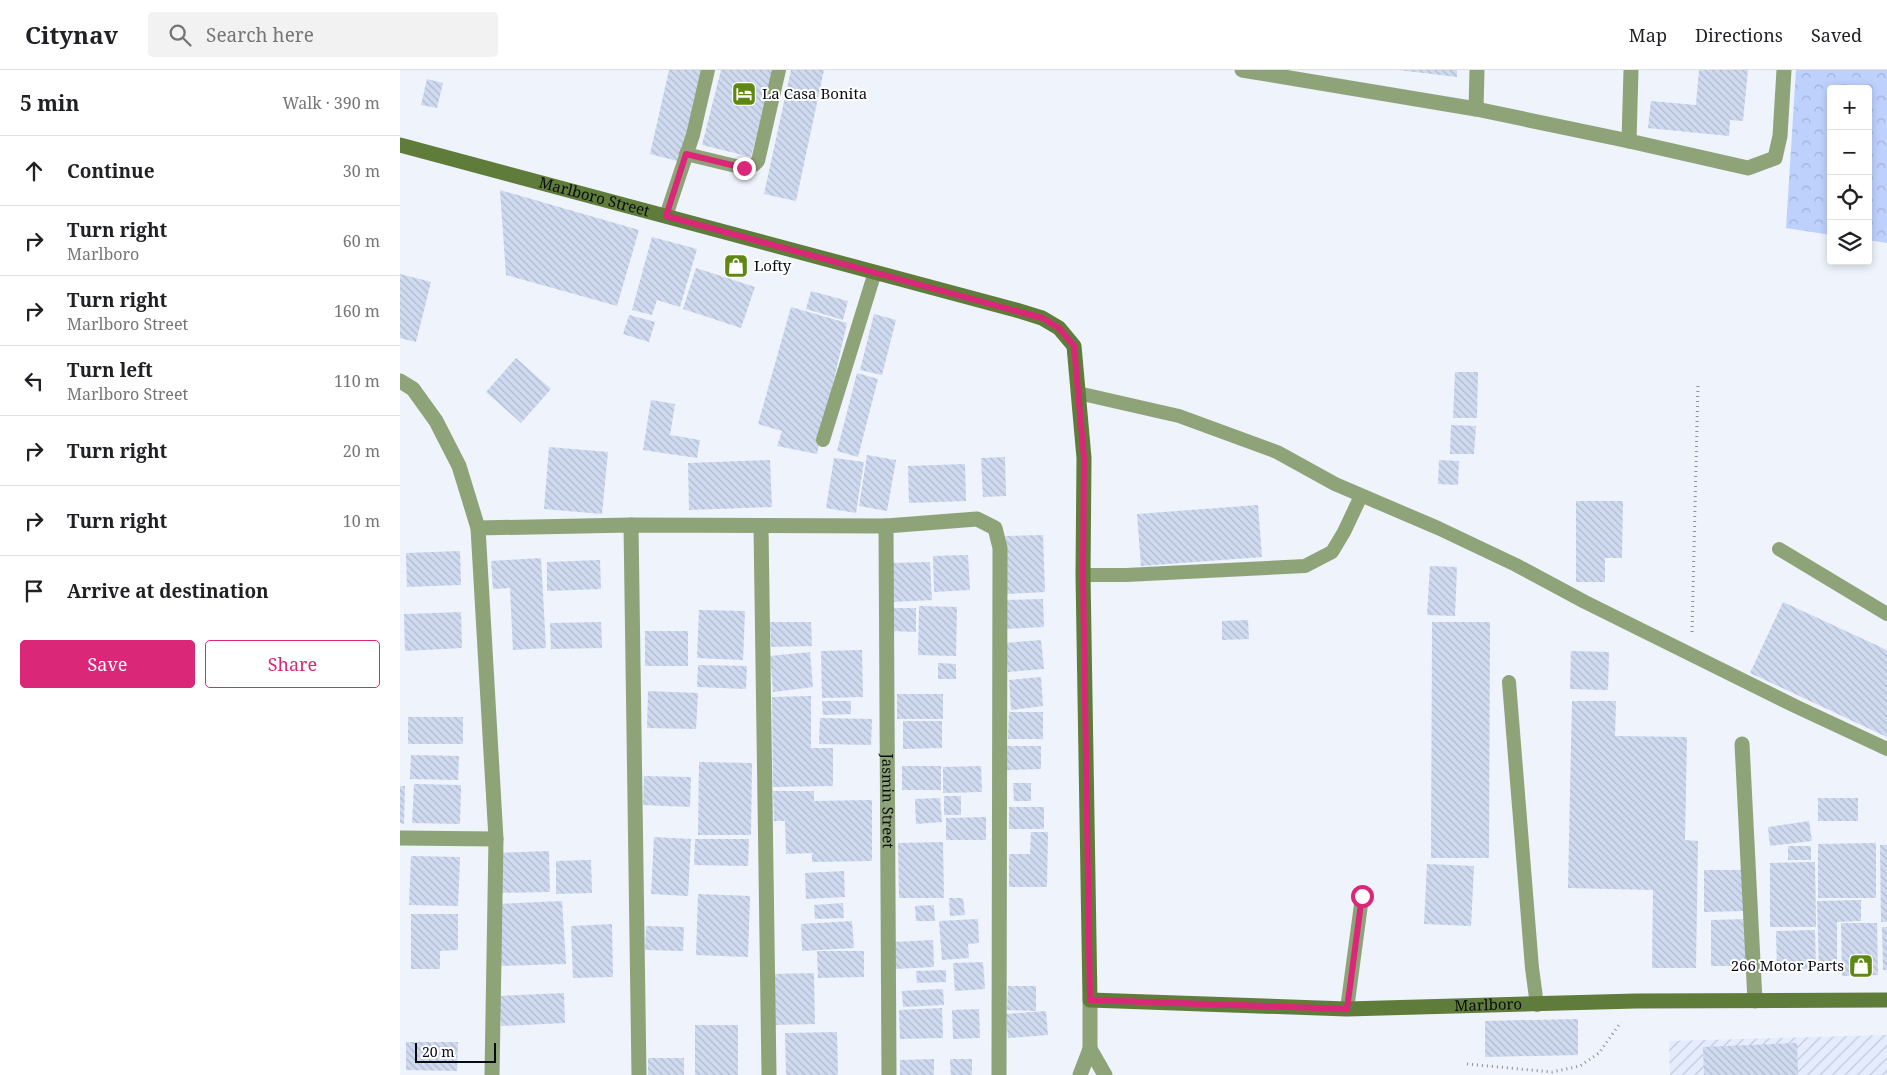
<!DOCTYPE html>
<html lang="en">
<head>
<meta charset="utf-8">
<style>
	:root { --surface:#fff; --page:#f2f2f2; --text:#202124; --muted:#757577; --line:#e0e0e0; --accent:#db2777 }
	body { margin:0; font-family:"Noto Serif",serif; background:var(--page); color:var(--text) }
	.controls { position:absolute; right:15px; top:15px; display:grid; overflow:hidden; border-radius:5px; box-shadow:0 2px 8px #0003 }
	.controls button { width:45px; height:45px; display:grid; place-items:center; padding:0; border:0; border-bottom:1px solid var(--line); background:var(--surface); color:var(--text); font:25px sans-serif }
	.scale { position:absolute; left:15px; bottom:12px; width:81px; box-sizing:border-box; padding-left:5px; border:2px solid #080b13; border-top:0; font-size:14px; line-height:18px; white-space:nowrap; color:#080b13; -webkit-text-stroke:4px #fff; paint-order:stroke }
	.stop { position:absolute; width:15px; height:15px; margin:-11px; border:4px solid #db2777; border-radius:50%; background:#fff }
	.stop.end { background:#db2777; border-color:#fff; box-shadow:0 1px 5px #0008 }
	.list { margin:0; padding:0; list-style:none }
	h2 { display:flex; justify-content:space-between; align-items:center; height:65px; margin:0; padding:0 20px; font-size:21px }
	h2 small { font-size:16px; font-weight:400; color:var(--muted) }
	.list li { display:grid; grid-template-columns:32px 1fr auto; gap:15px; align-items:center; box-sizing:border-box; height:70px; padding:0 20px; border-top:1px solid var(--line) }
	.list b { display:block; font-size:19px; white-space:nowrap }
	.list p { margin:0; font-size:16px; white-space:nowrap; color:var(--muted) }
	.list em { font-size:16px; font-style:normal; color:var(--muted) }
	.actions { display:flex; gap:10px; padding:15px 20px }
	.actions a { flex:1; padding:11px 0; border:1px solid var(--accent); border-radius:5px; text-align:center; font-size:18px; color:var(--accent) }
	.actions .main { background:var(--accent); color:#fff }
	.icon { flex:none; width:28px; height:28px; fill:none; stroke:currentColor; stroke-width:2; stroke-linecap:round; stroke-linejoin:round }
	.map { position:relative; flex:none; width:1487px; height:1005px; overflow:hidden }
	header { display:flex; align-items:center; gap:30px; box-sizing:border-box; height:70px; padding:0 25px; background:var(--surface); border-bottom:1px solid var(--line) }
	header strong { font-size:24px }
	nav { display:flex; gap:28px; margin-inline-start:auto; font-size:18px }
	.search { width:350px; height:45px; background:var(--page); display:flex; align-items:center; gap:12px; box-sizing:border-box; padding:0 18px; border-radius:5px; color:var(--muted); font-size:19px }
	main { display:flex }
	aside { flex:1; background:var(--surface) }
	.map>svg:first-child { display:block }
	.industrial { fill:url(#industrial-furrows) }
	.park { fill:url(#park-crowns) }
	.building { fill:url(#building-back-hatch) }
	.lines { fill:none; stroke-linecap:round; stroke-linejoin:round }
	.path { stroke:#8c9098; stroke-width:3; stroke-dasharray:1 4; stroke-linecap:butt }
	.lane { stroke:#8fa378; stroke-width:14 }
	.street { stroke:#8fa378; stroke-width:15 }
	.secondary { stroke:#607c3a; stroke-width:15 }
	.route { stroke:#db2777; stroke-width:6 }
	.labels { text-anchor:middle; stroke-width:4; stroke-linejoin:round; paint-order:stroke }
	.poi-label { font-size:15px; fill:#080b13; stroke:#fff; text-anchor:start }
	.street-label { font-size:15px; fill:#080b13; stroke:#fff }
</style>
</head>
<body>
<header>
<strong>Citynav</strong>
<div class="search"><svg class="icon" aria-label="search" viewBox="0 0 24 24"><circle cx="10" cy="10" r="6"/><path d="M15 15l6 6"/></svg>Search here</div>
<nav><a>Map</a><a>Directions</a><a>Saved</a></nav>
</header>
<main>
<aside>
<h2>5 min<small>Walk · 390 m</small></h2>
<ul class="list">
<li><svg class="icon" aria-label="ahead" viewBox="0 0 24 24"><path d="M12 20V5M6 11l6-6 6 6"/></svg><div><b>Continue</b></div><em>30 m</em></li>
<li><svg class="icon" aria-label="right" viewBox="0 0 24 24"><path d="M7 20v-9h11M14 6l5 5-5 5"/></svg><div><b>Turn right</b><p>Marlboro</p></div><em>60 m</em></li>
<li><svg class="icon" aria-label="right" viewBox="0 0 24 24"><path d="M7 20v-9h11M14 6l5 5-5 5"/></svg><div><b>Turn right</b><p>Marlboro Street</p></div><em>160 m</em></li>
<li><svg class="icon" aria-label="left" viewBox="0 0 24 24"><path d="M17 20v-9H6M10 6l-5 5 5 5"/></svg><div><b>Turn left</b><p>Marlboro Street</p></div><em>110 m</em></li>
<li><svg class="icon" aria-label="right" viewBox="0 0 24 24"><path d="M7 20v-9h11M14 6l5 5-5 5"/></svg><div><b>Turn right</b></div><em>20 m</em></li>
<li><svg class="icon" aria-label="right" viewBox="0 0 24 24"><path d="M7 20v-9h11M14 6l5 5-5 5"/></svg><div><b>Turn right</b></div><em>10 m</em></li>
<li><svg class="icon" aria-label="arrive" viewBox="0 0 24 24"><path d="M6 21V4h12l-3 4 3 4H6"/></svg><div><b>Arrive at destination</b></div></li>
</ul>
<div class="actions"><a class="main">Save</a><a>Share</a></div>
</aside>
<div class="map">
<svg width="1487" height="1005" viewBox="0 0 1487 1005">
	<defs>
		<pattern id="industrial-furrows" width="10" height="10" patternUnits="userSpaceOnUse" patternTransform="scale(1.25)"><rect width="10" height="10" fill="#e4ecfe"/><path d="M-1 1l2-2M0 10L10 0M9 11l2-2" fill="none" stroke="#c2c9d9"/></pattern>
		<pattern id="park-crowns" width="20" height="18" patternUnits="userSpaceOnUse" patternTransform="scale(1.25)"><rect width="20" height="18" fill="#bed1fd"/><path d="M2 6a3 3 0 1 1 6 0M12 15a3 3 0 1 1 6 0" fill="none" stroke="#a2b2d8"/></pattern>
		<pattern id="building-back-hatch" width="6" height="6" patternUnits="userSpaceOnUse" patternTransform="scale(1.25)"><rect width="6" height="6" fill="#cfdaf0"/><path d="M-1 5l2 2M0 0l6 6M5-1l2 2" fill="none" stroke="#b0bacd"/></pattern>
	</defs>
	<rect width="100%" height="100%" fill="#eef3fc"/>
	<!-- industrial -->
	<path class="industrial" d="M 1487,965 L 1487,1005 L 1270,1005 L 1269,971 Z"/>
	<!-- park -->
	<path class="park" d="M 1396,0 L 1487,0 L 1487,173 L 1468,170 L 1468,19 L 1431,19 L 1431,165 L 1386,158 Z"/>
	<!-- building -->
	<g class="building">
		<path d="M 269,0 L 302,0 L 281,92 L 250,84 Z"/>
		<path d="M 321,0 L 373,0 L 351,87 L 302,75 Z"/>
		<path d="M 391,0 L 424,0 L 396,131 L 364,124 Z"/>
		<path d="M 998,0 L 1057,0 L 1057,7 Z"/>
		<path d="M 1299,0 L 1348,0 L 1343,51 L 1330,50 L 1329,66 L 1248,58 L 1251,31 L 1296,35 Z"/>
		<path d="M 27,9 L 43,13 L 37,38 L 21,35 Z"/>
		<path d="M 100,120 L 239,160 L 217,236 L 106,205 Z"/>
		<path d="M 252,167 L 297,179 L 280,237 L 257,230 L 252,245 L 232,240 Z"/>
		<path d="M 296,198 L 355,217 L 341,258 L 283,239 Z"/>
		<path d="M 0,204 L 31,212 L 16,272 L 0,268 Z"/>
		<path d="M 411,221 L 448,231 L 443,250 L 406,239 Z"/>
		<path d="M 391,237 L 447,253 L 417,384 L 377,376 L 382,361 L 358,354 Z"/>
		<path d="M 474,244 L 496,250 L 482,305 L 460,300 Z"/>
		<path d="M 229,245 L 255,252 L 249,272 L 223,264 Z"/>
		<path d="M 116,288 L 151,319 L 121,353 L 86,322 Z"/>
		<path d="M 1055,302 L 1078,302 L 1077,348 L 1053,348 Z"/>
		<path d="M 457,303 L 478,309 L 458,387 L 437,381 Z"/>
		<path d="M 251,330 L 275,334 L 270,365 L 300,370 L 297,388 L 243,380 Z"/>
		<path d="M 1051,355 L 1076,356 L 1074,384 L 1050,384 Z"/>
		<path d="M 149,377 L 208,382 L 202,444 L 144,439 Z"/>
		<path d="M 467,385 L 496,390 L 487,441 L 459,436 Z"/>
		<path d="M 605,387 L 606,426 L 583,427 L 581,388 Z"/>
		<path d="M 434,388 L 464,392 L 456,443 L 426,438 Z"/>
		<path d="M 370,390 L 372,437 L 289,440 L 288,393 Z"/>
		<path d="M 1039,390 L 1059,391 L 1058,415 L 1038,414 Z"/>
		<path d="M 565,394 L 566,431 L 509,433 L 508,396 Z"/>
		<path d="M 1176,431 L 1223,431 L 1222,488 L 1205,488 L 1205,512 L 1176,512 Z"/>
		<path d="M 858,435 L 862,487 L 741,496 L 737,444 Z"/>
		<path d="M 643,465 L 645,522 L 607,524 L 605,466 Z"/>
		<path d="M 60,481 L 61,515 L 7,517 L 6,483 Z"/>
		<path d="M 568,485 L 570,520 L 534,522 L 533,486 Z"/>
		<path d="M 141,488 L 146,578 L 113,580 L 110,518 L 93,519 L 91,491 Z"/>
		<path d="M 200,490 L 201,519 L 147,521 L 147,492 Z"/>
		<path d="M 530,492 L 532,530 L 492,532 L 491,493 Z"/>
		<path d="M 1030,496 L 1057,497 L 1055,546 L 1027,545 Z"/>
		<path d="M 643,529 L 644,557 L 606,559 L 605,530 Z"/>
		<path d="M 1383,532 L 1487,580 L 1487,667 L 1350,603 Z"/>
		<path d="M 519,536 L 557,537 L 556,586 L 518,585 Z"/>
		<path d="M 493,538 L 516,538 L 516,562 L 492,561 Z"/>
		<path d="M 299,540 L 345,541 L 343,590 L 297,588 Z"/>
		<path d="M 61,542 L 62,578 L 5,581 L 4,544 Z"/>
		<path d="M 848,550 L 849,569 L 822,570 L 822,551 Z"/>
		<path d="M 201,552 L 202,578 L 151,579 L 150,553 Z"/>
		<path d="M 370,552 L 411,552 L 412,576 L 371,577 Z"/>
		<path d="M 1032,552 L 1090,552 L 1089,788 L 1031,788 Z"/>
		<rect x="245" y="561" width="43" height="35"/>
		<path d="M 641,570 L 644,599 L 608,602 L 605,573 Z"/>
		<path d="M 462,580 L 463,627 L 422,628 L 421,581 Z"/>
		<path d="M 1171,581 L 1209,582 L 1208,620 L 1170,619 Z"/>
		<path d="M 410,582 L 413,617 L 373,622 L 370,586 Z"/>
		<path d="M 538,593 L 556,594 L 556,609 L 538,609 Z"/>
		<path d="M 298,595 L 347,596 L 346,619 L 297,617 Z"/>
		<path d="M 641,607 L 643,636 L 611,640 L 609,610 Z"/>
		<path d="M 248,621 L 298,623 L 296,659 L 247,658 Z"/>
		<rect x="497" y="624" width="46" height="25"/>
		<path d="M 411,626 L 411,678 L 433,678 L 433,716 L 373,717 L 372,627 Z"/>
		<path d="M 422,631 L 451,631 L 451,644 L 423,645 Z"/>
		<path d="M 1172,631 L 1216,631 L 1215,666 L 1287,667 L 1285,770 L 1298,771 L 1296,898 L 1252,898 L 1253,820 L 1168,818 Z"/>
		<path d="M 609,642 L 643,642 L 643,669 L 608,669 Z"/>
		<rect x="8" y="647" width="55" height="27"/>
		<path d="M 420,648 L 472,649 L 471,675 L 419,674 Z"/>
		<path d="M 503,651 L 542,651 L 542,678 L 503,679 Z"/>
		<path d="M 605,676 L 641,676 L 641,699 L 605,700 Z"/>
		<path d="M 11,685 L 59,686 L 58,710 L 10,709 Z"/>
		<path d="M 299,692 L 352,693 L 351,765 L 298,765 Z"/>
		<rect x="502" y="696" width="39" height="24"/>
		<path d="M 581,696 L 582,722 L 543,723 L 543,697 Z"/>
		<path d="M 244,706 L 291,707 L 290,737 L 243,735 Z"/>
		<path d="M 613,713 L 631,713 L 631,731 L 614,731 Z"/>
		<path d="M 14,714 L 61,715 L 60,754 L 12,753 Z"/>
		<path d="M 0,716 L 5,716 L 4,754 L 0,753 Z"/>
		<path d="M 373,721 L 414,721 L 414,731 L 472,730 L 472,791 L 412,792 L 412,783 L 386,784 L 385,751 L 374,751 Z"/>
		<rect x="544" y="726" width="17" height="19"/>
		<path d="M 540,728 L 542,752 L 516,754 L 515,729 Z"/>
		<rect x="1418" y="728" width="40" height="23"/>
		<rect x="609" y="737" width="35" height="22"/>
		<path d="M 586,747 L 586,770 L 546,770 L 546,748 Z"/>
		<path d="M 1409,751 L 1412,771 L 1370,776 L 1368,757 Z"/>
		<path d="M 631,762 L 648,762 L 647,817 L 609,817 L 609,784 L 630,784 Z"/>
		<path d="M 254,767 L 291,769 L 288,826 L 251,824 Z"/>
		<path d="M 295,769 L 349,769 L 348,796 L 294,795 Z"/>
		<path d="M 543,772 L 544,828 L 499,828 L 498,773 Z"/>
		<path d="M 1476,773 L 1476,828 L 1418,828 L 1418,774 Z"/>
		<path d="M 1480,775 L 1487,775 L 1487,852 L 1481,852 Z"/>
		<rect x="1388" y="776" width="23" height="14"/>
		<path d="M 149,781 L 150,822 L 98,823 L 97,783 Z"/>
		<path d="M 11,786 L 60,787 L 58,836 L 9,835 Z"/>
		<path d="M 191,790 L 192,823 L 156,824 L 156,791 Z"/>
		<path d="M 1415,792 L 1416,857 L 1370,857 L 1370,793 Z"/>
		<path d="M 1027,794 L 1074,796 L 1071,856 L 1024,854 Z"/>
		<path d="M 1304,800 L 1345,800 L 1345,841 L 1304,842 Z"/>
		<path d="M 444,801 L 445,827 L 406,829 L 405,803 Z"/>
		<path d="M 298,824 L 350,826 L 348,887 L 296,885 Z"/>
		<path d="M 549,828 L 563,828 L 565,845 L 550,846 Z"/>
		<path d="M 1461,830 L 1461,851 L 1437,852 L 1437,901 L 1419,901 L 1417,831 Z"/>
		<path d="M 162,831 L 166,894 L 100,896 L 98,834 Z"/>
		<path d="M 443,833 L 444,848 L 415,849 L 414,835 Z"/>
		<path d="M 534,835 L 535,851 L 516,851 L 515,836 Z"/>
		<path d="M 11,844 L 58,844 L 58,880 L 40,881 L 40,899 L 11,899 Z"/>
		<path d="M 578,849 L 579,873 L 568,874 L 569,888 L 542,890 L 539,851 Z"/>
		<path d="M 1347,849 L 1347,896 L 1311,896 L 1311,850 Z"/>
		<path d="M 452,851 L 454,878 L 402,881 L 401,854 Z"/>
		<path d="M 1441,853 L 1477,853 L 1478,905 L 1442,906 Z"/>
		<path d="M 212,854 L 213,907 L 173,908 L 171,856 Z"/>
		<path d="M 246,856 L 284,857 L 283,881 L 245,880 Z"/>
		<path d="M 1482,857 L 1487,857 L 1487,900 L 1483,900 Z"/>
		<path d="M 1415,860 L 1416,899 L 1377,900 L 1376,861 Z"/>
		<path d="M 533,870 L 534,897 L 495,899 L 493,872 Z"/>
		<path d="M 417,881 L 464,881 L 464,907 L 418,908 Z"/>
		<path d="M 583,892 L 585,919 L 555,921 L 553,893 Z"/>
		<path d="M 546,900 L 546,912 L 517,913 L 516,901 Z"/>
		<path d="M 414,903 L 415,954 L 373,955 L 372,904 Z"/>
		<path d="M 608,916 L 636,916 L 636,941 L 607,940 Z"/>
		<path d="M 543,919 L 544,935 L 503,937 L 502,921 Z"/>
		<path d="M 164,923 L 165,953 L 101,956 L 99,926 Z"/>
		<path d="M 542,938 L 543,968 L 500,969 L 499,940 Z"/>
		<path d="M 579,939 L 580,968 L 553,969 L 552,940 Z"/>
		<path d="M 646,941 L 648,965 L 608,968 L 606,944 Z"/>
		<path d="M 1178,949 L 1178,985 L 1085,987 L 1085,951 Z"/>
		<rect x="295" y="955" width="43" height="50"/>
		<path d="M 437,962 L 438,1005 L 386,1005 L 385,963 Z"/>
		<path d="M 6,972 L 58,972 L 57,1001 L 6,1000 Z"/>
		<path d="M 1397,973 L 1398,1005 L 1304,1005 L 1303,977 Z"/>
		<rect x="248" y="988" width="36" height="17"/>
		<path d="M 534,989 L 534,1005 L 500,1005 L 500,990 Z"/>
		<path d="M 550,989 L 572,989 L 572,1005 L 551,1005 Z"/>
	</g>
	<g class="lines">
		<!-- path -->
		<g class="path">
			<path d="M 1292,562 L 1298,313"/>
			<path d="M 1067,994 L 1152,1002 L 1180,996 L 1199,983 L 1221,952"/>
		</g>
		<!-- lane -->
		<g class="lane">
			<path d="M 286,84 L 344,98 L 354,95 L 358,91 L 379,0"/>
			<path d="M 266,146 L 293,65 L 308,0"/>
			<path d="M 678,323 L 779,346 L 877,382 L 935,414 L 1038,458 L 1116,495 L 1185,532 L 1397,637 L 1487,679"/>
			<path d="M 423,370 L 475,202"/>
			<path d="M 1379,479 L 1487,544"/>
			<path d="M 683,505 L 726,505 L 905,496 L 932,482 L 944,462 L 961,426"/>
			<path d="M 1109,612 L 1132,898 L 1137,935"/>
			<path d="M 947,939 L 962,827"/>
		</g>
		<!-- street -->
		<g class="street">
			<path d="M 842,0 L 1076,39 L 1229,71 L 1348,98 L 1375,88 L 1380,66 L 1384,0"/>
			<path d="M 1076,39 L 1077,0"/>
			<path d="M 1229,71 L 1231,0"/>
			<path d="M 0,311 L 13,319 L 36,351 L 59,396 L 78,458 L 96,769 L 92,1005"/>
			<path d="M 231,455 L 239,1005"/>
			<path d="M 361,456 L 369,1005"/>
			<path id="s1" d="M 486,456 L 489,1005"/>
			<path d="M 78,458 L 231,455 L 486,456 L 577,449 L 595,458 L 600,478 L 599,1005"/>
			<path d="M 1342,674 L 1355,931"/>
			<path d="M 0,768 L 96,769"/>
			<path d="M 690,979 L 705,1005"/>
			<path d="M 680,1005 L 690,979 L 690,930"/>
		</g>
		<!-- secondary -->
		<path class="secondary" id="s2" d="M 0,75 L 616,240 L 642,248 L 659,258 L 674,276 L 684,388 L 683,505 L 690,930 L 947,939 L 1236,931 L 1487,930"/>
	</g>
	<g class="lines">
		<!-- route -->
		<path class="route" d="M 344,98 L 286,84 L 266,146 L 642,248 L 659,258 L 674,276 L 684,388 L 683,505 L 690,930 L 947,939 L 962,826"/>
	</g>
	<!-- icons -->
	<defs>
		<symbol id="hotel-square" viewBox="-11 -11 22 22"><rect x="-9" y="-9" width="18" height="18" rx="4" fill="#5f8813" stroke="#fff"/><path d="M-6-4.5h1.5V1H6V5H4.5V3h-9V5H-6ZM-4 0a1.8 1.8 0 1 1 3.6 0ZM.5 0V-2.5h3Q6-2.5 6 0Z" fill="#fff"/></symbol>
		<symbol id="shop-square" viewBox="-11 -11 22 22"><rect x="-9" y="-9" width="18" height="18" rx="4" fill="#5f8813" stroke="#fff"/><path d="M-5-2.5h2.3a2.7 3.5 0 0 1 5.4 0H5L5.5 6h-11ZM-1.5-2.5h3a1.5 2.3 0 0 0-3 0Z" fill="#fff"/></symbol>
	</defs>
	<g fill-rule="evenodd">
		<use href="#hotel-square" x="330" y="10" width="28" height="28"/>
		<use href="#shop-square" x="322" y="182" width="28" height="28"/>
		<use href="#shop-square" x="1447" y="882" width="28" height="28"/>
	</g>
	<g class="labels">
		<!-- poi labels -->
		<g class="poi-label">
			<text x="362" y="29">La Casa Bonita</text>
			<text x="354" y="201">Lofty</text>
			<text x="1444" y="901" text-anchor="end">266 Motor Parts</text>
		</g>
		<!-- street labels -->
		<g class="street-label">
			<text dy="5" stroke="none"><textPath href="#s2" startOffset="201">Marlboro Street</textPath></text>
			<text dy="5" stroke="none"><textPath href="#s1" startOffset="275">Jasmin Street</textPath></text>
			<text dy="5" stroke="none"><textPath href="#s2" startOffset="1761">Marlboro</textPath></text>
		</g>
	</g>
</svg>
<div class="controls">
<button>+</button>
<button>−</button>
<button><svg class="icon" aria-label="locate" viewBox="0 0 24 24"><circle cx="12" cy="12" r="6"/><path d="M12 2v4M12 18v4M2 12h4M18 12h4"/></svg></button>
<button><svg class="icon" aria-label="layers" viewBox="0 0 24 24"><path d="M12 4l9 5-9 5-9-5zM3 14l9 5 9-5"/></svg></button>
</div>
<div class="scale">20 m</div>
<div class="stop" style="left:962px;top:826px"></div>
<div class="stop end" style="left:344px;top:98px"></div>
</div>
</main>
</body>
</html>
